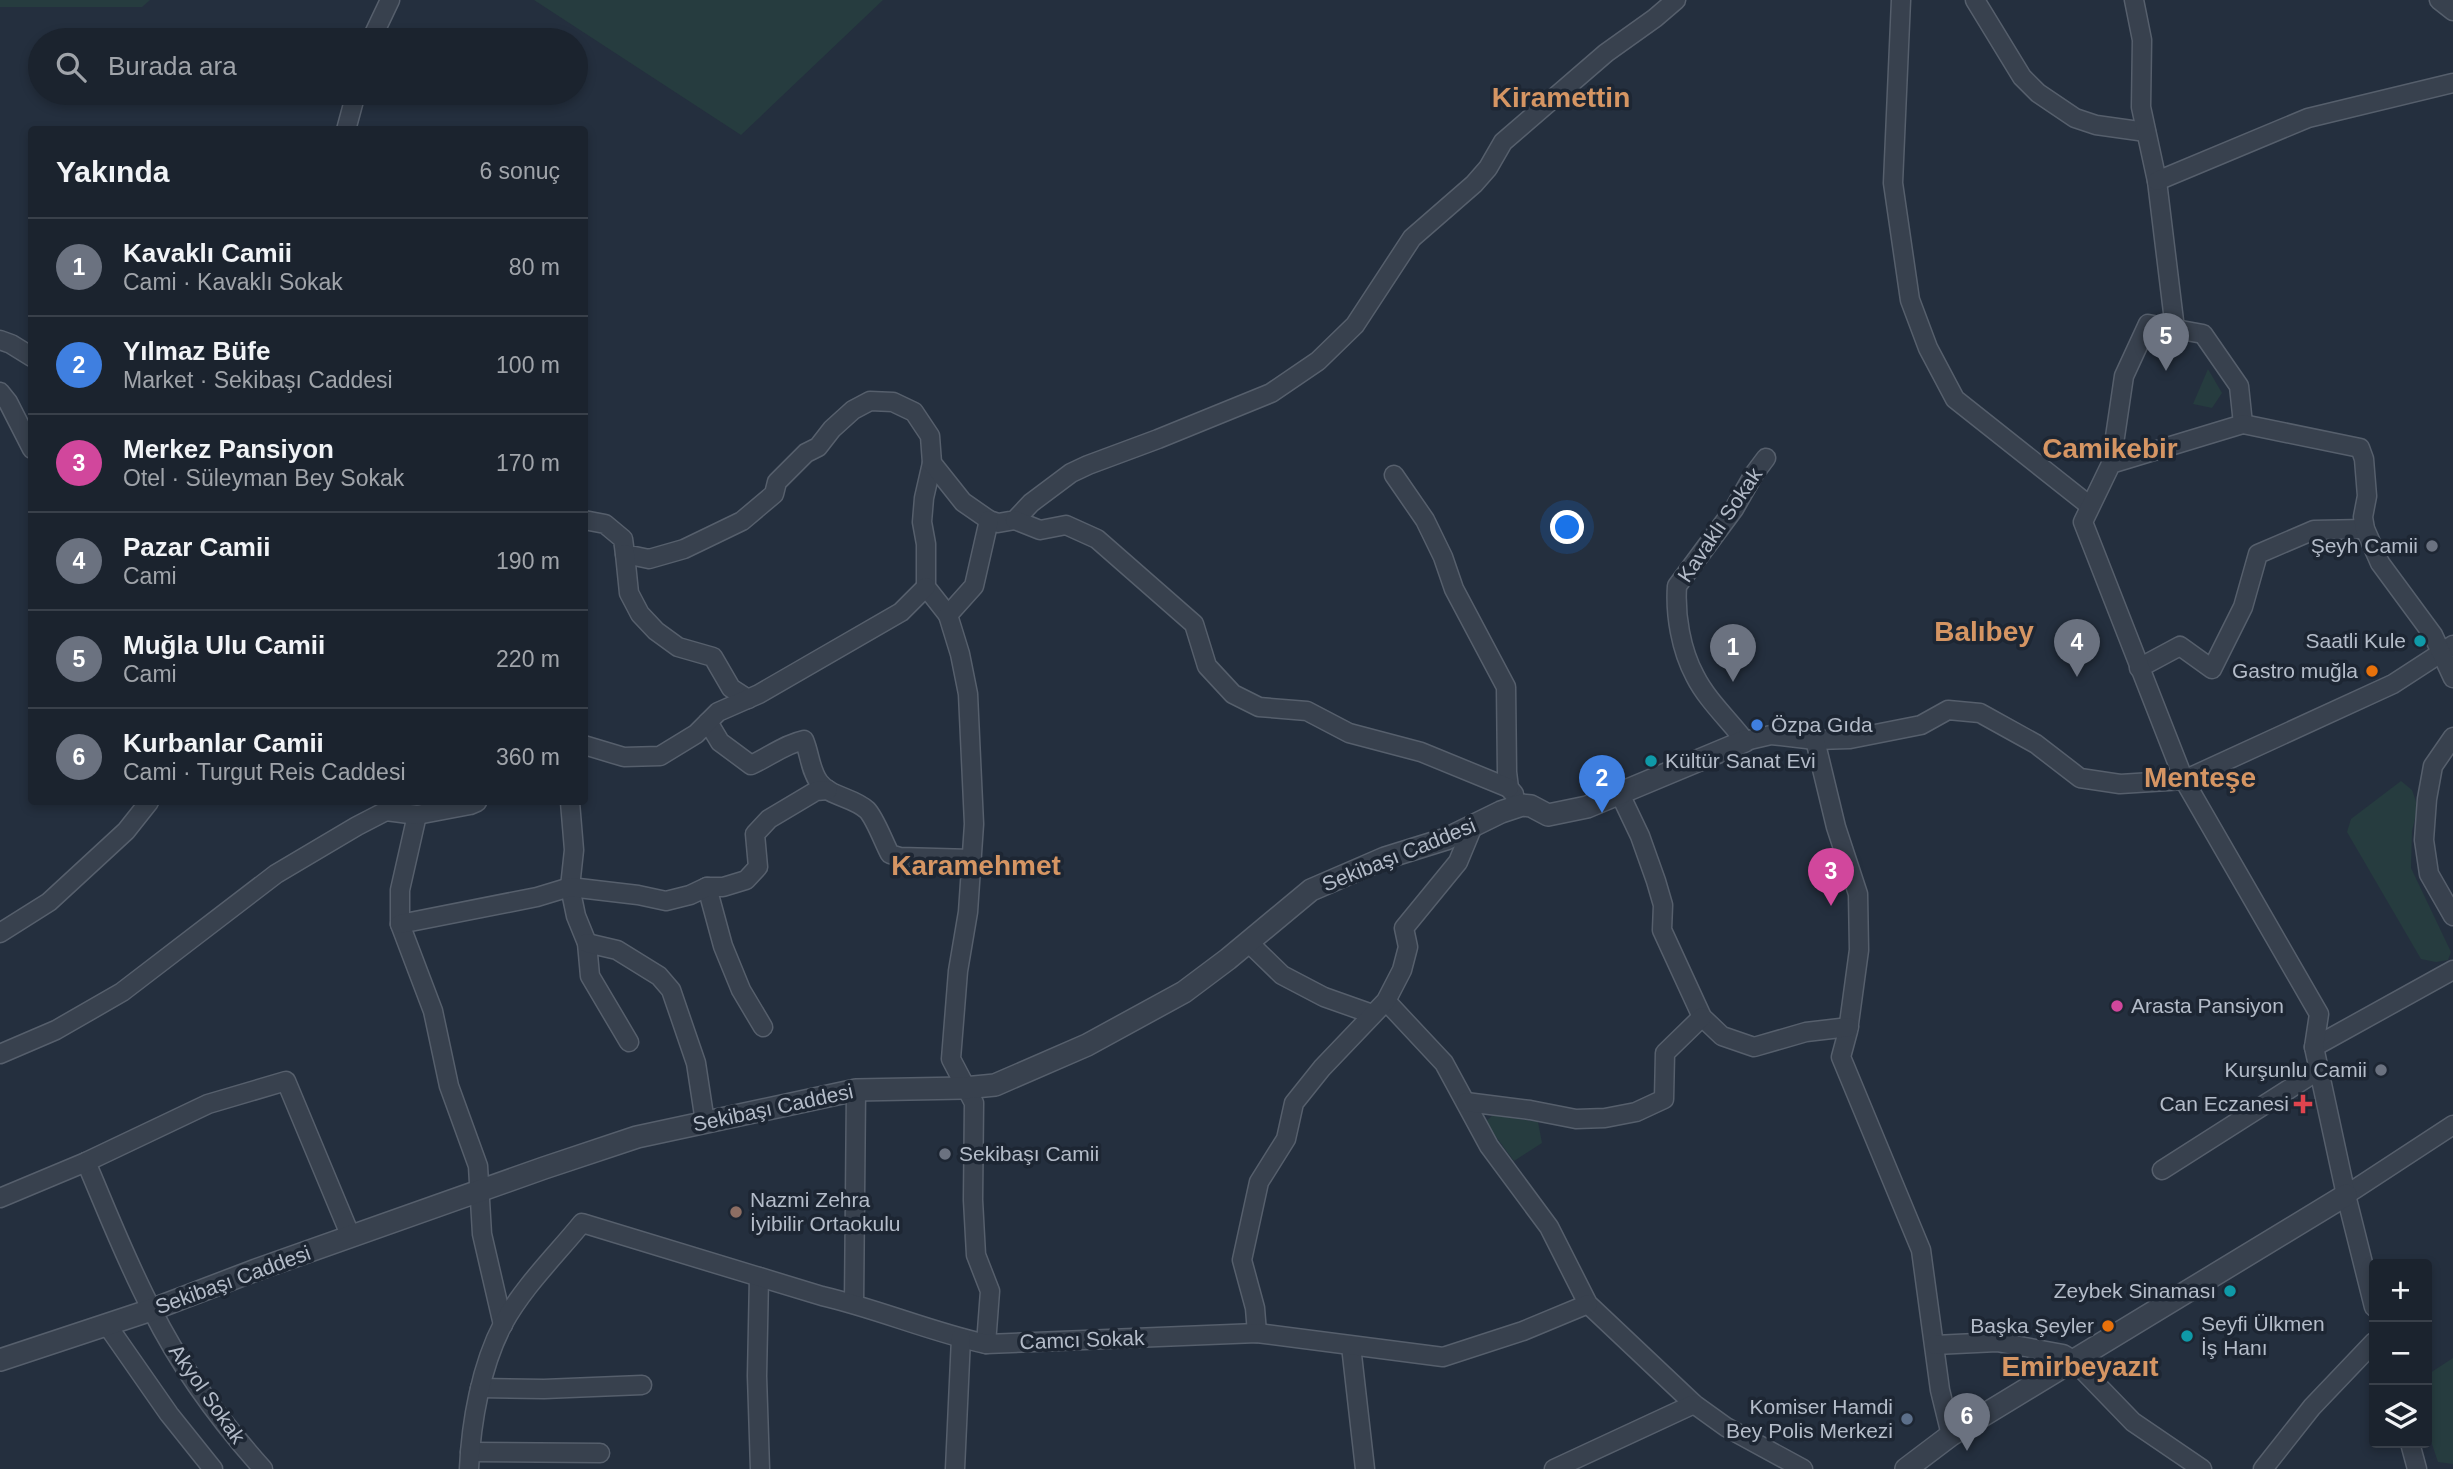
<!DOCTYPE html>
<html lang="tr">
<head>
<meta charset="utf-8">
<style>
	:root { --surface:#1b232e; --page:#282f3a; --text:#f1f3f6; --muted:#a0a4aa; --line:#39404a; --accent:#bca0f2 }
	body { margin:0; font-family:Arial,sans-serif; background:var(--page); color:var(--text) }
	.controls { position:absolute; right:21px; bottom:21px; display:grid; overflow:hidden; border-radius:7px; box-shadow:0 4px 10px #0003 }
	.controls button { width:63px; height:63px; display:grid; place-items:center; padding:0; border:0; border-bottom:2px solid var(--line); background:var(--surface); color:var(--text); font:35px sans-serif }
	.you { position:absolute; left:1568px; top:528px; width:24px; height:24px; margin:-18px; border:5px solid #fff; border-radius:50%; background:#1a73e8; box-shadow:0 0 0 10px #1a73e833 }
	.badge { display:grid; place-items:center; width:46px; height:46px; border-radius:50%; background:var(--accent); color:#fff; font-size:23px; font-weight:700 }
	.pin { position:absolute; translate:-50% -58px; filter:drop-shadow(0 2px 4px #0008) }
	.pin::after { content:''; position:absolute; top:37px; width:24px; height:21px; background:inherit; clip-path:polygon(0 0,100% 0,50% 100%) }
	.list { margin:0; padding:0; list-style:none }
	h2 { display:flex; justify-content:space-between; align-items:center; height:91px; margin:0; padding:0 28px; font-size:30px }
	h2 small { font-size:23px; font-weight:400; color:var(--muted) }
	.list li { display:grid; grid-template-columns:46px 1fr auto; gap:21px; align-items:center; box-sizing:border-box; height:98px; padding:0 28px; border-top:2px solid var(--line) }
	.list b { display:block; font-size:26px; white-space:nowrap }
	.list p { margin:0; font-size:23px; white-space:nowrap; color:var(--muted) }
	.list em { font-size:23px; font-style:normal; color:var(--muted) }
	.icon { flex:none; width:38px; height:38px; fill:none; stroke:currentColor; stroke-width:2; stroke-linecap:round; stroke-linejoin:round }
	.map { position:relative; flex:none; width:2453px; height:1469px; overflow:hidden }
	.search { position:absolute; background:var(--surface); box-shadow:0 4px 10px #0003; left:28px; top:28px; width:560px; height:77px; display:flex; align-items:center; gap:18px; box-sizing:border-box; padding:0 24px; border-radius:38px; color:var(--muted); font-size:26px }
	.panel { position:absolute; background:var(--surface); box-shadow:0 4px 10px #0003; left:28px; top:126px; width:560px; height:679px; border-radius:7px }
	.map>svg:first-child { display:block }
	.green { fill:#263c3f }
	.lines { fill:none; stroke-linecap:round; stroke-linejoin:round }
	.minor-casing { stroke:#565f6c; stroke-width:21 }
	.tertiary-casing { stroke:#565f6c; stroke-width:24 }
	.minor { stroke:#38414e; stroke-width:18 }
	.tertiary { stroke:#38414e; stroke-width:21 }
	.worship-dot { fill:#6b7280; stroke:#1d2633; stroke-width:2.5 }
	.culture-dot { fill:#0f9aa8; stroke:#1d2633; stroke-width:2.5 }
	.food-dot { fill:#e8710a; stroke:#1d2633; stroke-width:2.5 }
	.shop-dot { fill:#3f7fe0; stroke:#1d2633; stroke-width:2.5 }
	.hotel-dot { fill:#d1479c; stroke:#1d2633; stroke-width:2.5 }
	.health-dot { fill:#e0444e; stroke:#1d2633; stroke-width:2.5 }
	.education-dot { fill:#8d6e63; stroke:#1d2633; stroke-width:2.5 }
	.service-dot { fill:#5c6f8a; stroke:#1d2633; stroke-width:2.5 }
	.labels { text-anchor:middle; stroke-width:7; stroke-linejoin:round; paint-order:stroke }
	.street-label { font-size:21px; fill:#b4bcc9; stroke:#1d2633 }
	.poi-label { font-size:21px; fill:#b4bcc9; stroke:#1d2633; text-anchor:end }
	.district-label { font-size:28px; font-weight:bold; fill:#d59563; stroke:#1d2633 }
</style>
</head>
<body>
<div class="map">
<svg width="2453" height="1469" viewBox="0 0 2453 1469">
	<rect width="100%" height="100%" fill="#242f3e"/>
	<!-- green -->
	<g class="green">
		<path d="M 0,0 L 150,0 L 142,7 L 0,7 Z"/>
		<path d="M 534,0 L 883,0 L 741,135 Z"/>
		<path d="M 2208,369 L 2222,393 L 2212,408 L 2193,404 Z"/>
		<path d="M 2401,781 L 2412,790 L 2418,807 L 2412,831 L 2411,868 L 2451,952 L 2448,960 L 2436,962 L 2421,959 L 2347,832 L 2351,819 Z"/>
		<path d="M 1493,1115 L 1538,1122 L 1542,1143 L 1514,1161 L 1485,1122 Z"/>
		<path d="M 2453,1358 L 2453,1464 L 2438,1462 L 2427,1429 L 2427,1375 Z"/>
	</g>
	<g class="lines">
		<defs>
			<g id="minor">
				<path d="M 1901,0 L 1893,183 L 1910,300 L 1928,348 L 1955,399 L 2090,506"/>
				<path d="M 1975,0 L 2022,77 L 2038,93 L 2075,118 L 2096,125 L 2146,132"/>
				<path d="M 2134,0 L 2142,40 L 2141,107 L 2157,181 L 2175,329"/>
				<path d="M 2439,0 L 2453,11"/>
				<path d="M 371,40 L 390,0"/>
				<path d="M 346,130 L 356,93"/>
				<path d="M 2157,181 L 2308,118 L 2453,83"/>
				<path d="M 0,340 L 11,344 L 32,357"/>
				<path d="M 0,392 L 8,402 L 32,449"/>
				<path d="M 1766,458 L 1754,474 L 1734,509 L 1677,586 C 1675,615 1681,650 1695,676 C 1707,700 1729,720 1745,741 L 1771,735 L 1815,740 L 1850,739 L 1921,725 L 1948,710 L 1980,713 L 2036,744 L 2080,778 L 2120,784 L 2184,780 L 2393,684 L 2453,645"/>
				<path d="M 932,463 L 924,498 L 922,522 L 926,544 L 926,587 L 948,615"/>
				<path d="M 2111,464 L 2124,376 L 2148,324 L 2203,334 L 2239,386 L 2243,424"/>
				<path d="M 1394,475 L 1425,520 L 1443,557 L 1454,589 L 1506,687 L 1507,772 L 1509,788 L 1514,794"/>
				<path d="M 584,520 L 605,524 L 623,539 L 625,554 L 649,559 L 684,549 L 742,521 L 774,494 L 777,482 L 806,453 L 818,447 L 832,429 L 853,410 L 870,401 L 893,402 L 914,412 L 930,436 L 932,463 L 963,502 L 989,520 L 998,523 L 1015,520 L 1031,503 L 1071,473 L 1088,465 L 1158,439 L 1271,393 L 1318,361 L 1355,325 L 1412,238 L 1474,184 L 1488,168 L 1503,142 L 1606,53 L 1655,18 L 1676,0"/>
				<path d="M 1015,520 L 1040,530 L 1066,525 L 1097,539 L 1194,624 L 1207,666 L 1233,694 L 1259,707 L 1307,711 L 1349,733 L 1421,752 L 1509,788"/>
				<path d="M 625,554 L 629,593 L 640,614 L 656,631 L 678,647 L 713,657 L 731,688 L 748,699"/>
				<path d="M 2139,668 L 2180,646 L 2212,669 L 2243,607 L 2258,554 L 2314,530 L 2365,529"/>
				<path d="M 708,722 L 720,742 L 751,765 C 769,757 785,744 804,740 C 810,754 810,770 819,782 C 830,797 853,797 867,810 C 875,818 884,843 890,854 L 900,857 L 972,859"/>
				<path d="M 2453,737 L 2433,766 L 2427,799 L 2424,840 L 2429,874 L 2453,916"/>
				<path d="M 1815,740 L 1836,827 L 1858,894 L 1859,950 L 1848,1031 L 1841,1057 L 1921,1250 L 1940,1390 L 1951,1435"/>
				<path d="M 584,745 L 624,757 L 660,756 L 696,734 L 718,712 L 759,694 L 901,612 L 926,587"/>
				<path d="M 1620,794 L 1640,836 L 1656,881 L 1663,905 L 1662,930 L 1702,1017 L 1722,1036 L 1754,1047 L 1806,1032 L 1849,1027"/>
				<path d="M 570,802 L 574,850 L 570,887 L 576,916 L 587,943 L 590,976 L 629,1042"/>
				<path d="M 417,815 L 400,890 L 400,924 L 433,1011 L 449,1086 L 478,1166 L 482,1234 L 503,1325"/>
				<path d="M 707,887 L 723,946 L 741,990 L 763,1027"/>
				<path d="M 400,924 L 537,897 L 570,887 L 638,895 L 666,901 L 690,895 L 707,887 L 723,887 L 746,880 L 758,867 L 755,834 L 769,819 L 816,791 L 828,790"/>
				<path d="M 0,933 L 49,902 L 126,831 L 149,802"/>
				<path d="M 1248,942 L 1282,975 L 1324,997 L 1372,1014"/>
				<path d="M 587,943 L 617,950 L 659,976 L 671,990 L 696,1063 L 705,1122"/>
				<path d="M 1386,1001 L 1444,1063 L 1489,1146 L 1549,1227 L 1588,1304 L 1694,1404 L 1726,1427 L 1803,1469"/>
				<path d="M 2314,1047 L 2453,970"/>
				<path d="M 0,1054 L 56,1030 L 122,992 L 276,874 L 357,826 L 386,811 L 417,815 L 470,805 L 477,802"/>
				<path d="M 1466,1102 L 1530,1110 L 1576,1119 L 1605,1118 L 1636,1112 L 1664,1099 L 1665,1053 L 1702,1017"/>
				<path d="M 86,1162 C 107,1211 127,1263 152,1310 C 181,1368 220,1421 263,1469"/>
				<path d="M 2162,1170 L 2319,1070"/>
				<path d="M 2346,1195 L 2453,1125"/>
				<path d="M 0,1198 L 86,1162 L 208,1104 L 286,1081 L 351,1237"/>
				<path d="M 759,1277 L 757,1376 L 760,1469"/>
				<path d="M 854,1304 L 856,1090"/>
				<path d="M 2374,1307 L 2346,1195 L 2314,1047 L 2319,1014 L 2184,780 L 2083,522 L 2111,464 L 2243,424 L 2360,448 L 2364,459 L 2367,496 L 2363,517 L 2365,529 L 2380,563 L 2433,635 L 2453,678"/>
				<path d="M 107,1325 L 169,1414 L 213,1469"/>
				<path d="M 1257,1333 L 1255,1308 L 1242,1260 L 1259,1182 L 1286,1139 L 1294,1103 L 1322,1068 L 1386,1001 L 1402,970 L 1408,947 L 1404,928 L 1458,862 L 1473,826"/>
				<path d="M 986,1344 L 990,1291 L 976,1255 L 973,1200 L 974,1103 L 951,1059 L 958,971 L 968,912 L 974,824 L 968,694 L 960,654 L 948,615 L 974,586 L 989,520"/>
				<path d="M 1935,1345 L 1997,1342 L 2063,1354 L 2073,1360 L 2133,1422 L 2202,1469"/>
				<path d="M 1351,1346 L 1365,1469"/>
				<path d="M 480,1388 L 544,1389 L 642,1385"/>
				<path d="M 2410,1443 L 2417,1469"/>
				<path d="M 470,1452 L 600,1453"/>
				<path d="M 469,1469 C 471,1422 481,1366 503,1324 C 523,1287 556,1255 582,1223 L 822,1296 C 878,1309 931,1332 986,1344 L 1257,1333 L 1443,1357 L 1523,1331 L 1588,1304"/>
				<path d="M 955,1469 L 961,1338"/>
				<path d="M 1554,1469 L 1694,1404"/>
				<path d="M 2263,1469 L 2312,1407 L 2374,1342"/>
			</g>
			<g id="tertiary">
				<path d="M 0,1360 L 151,1310 L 256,1270 L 544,1168 L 637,1137 L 856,1090 L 964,1088 L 995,1085 L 1087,1045 L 1184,992 L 1228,959 L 1311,890 L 1385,858 L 1446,839 L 1501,812 L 1522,805 L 1531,806 L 1548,815 L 1587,807 L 1745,741"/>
				<path d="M 1906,1469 L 1951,1435 L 2346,1195"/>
			</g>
		</defs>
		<!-- minor casing -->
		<use href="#minor" class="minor-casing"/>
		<!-- tertiary casing -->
		<use href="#tertiary" class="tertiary-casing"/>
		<!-- minor -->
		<use href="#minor" class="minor"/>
		<!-- tertiary -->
		<use href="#tertiary" class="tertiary"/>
	</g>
	<!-- markers -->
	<g class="worship-dot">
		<circle cx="2432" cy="546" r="7"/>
		<circle cx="2381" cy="1070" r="7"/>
		<circle cx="945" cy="1154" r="7"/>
	</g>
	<g class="culture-dot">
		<circle cx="2420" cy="641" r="7"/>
		<circle cx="1651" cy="761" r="7"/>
		<circle cx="2230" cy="1291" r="7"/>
		<circle cx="2187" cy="1336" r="7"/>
	</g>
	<g class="food-dot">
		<circle cx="2372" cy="671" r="7"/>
		<circle cx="2108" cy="1326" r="7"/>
	</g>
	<circle class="shop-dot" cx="1757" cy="725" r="7"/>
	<circle class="hotel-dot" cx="2117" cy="1006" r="7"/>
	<path class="health-dot" d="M2299.5 1093.5h7v7h7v7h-7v7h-7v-7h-7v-7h7z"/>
	<circle class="education-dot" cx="736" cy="1212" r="7"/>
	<circle class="service-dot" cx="1907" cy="1419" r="7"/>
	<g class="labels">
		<!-- street labels -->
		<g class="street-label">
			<text transform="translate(1720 525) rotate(-56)" y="7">Kavaklı Sokak</text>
			<text transform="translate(1399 855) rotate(-22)" y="7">Sekibaşı Caddesi</text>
			<text transform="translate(773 1108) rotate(-12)" y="7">Sekibaşı Caddesi</text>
			<text transform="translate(233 1280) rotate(-20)" y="7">Sekibaşı Caddesi</text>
			<text transform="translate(1082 1340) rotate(-2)" y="7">Camcı Sokak</text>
			<text transform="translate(207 1394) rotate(55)" y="7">Akyol Sokak</text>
		</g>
		<!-- poi labels -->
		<g class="poi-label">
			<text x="2418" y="553">Şeyh Camii</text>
			<text x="2406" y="648">Saatli Kule</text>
			<text x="2358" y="678">Gastro muğla</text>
			<text x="1771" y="732" text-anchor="start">Özpa Gıda</text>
			<text x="1665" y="768" text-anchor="start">Kültür Sanat Evi</text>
			<text x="2131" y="1013" text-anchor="start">Arasta Pansiyon</text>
			<text x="2367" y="1077">Kurşunlu Camii</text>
			<text x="2289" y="1111">Can Eczanesi</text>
			<text x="959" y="1161" text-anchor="start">Sekibaşı Camii</text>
			<text x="750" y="1207" text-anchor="start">Nazmi Zehra<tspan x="750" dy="24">İyibilir Ortaokulu</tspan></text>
			<text x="2216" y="1298">Zeybek Sinaması</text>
			<text x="2201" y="1331" text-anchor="start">Seyfi Ülkmen<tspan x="2201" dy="24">İş Hanı</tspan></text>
			<text x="2094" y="1333">Başka Şeyler</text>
			<text x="1893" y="1414">Komiser Hamdi<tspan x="1893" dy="24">Bey Polis Merkezi</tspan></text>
		</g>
		<!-- district labels -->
		<g class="district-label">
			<text x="1561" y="107">Kiramettin</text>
			<text x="2110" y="458">Camikebir</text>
			<text x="1984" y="641">Balıbey</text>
			<text x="2200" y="787">Menteşe</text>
			<text x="976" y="875">Karamehmet</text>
			<text x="2080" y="1376">Emirbeyazıt</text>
		</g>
	</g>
</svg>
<div class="controls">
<button>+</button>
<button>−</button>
<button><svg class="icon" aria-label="layers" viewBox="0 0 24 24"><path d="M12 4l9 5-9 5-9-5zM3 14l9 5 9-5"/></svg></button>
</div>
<div class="you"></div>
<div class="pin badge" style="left:1733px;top:682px;background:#6b7280">1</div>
<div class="pin badge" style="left:1602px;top:813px;background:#3f7fe0">2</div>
<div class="pin badge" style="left:1831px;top:906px;background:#d1479c">3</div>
<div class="pin badge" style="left:2077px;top:677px;background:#6b7280">4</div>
<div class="pin badge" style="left:2166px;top:371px;background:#6b7280">5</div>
<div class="pin badge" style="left:1967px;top:1451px;background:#6b7280">6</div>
<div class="search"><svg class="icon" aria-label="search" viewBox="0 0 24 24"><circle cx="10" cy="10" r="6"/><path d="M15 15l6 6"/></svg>Burada ara</div>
<section class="panel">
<h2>Yakında<small>6 sonuç</small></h2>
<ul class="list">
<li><span class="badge" style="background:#6b7280">1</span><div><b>Kavaklı Camii</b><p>Cami · Kavaklı Sokak</p></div><em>80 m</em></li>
<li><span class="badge" style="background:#3f7fe0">2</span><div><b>Yılmaz Büfe</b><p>Market · Sekibaşı Caddesi</p></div><em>100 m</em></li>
<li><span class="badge" style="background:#d1479c">3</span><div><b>Merkez Pansiyon</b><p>Otel · Süleyman Bey Sokak</p></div><em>170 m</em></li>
<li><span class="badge" style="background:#6b7280">4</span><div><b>Pazar Camii</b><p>Cami</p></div><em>190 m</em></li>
<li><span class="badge" style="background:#6b7280">5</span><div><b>Muğla Ulu Camii</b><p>Cami</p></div><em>220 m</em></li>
<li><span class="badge" style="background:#6b7280">6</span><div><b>Kurbanlar Camii</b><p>Cami · Turgut Reis Caddesi</p></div><em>360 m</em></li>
</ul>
</section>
</div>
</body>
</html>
